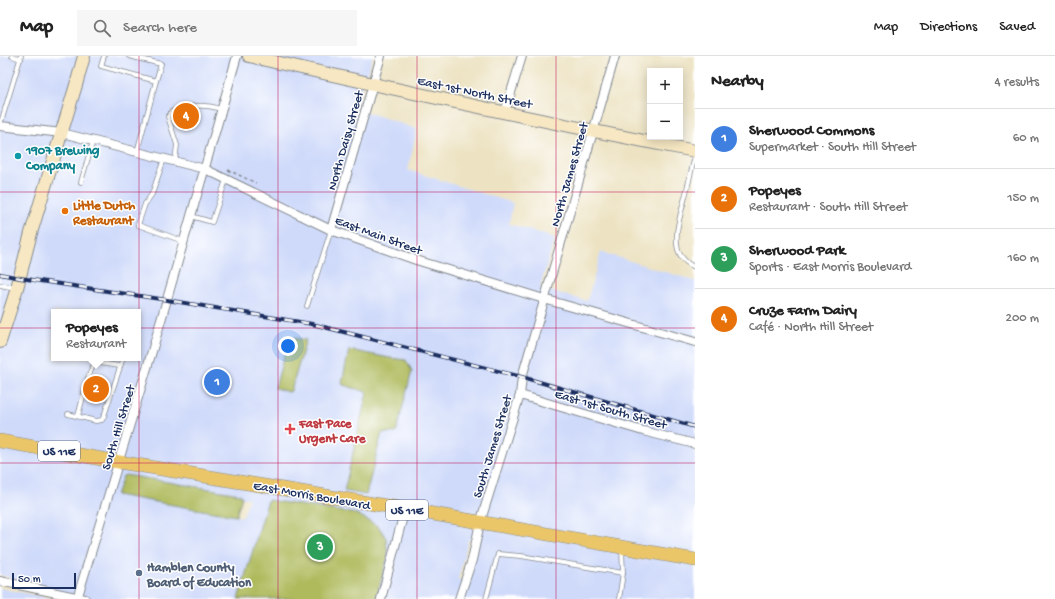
<!DOCTYPE html>
<html lang="en">
<head>
<meta charset="utf-8">
<style>
	:root { --surface:#fff; --page:#f6f6f6; --text:#222; --muted:#767676; --line:#e0e0e0; --accent:#111827 }
	body { margin:0; font-family:"Gochi Hand",sans-serif; background:var(--page); color:var(--text) }
	.controls { position:absolute; right:12px; top:12px; display:grid; overflow:hidden; border-radius:0px; box-shadow:0 2px 10px #0003 }
	.controls button { width:36px; height:36px; display:grid; place-items:center; padding:0; border:0; border-bottom:1px solid var(--line); background:var(--surface); color:var(--text); font:20px sans-serif }
	.scale { position:absolute; left:12px; bottom:10px; width:64px; box-sizing:border-box; padding-left:4px; border:2px solid #1b2f5e; border-top:0; font-size:11px; line-height:14px; white-space:nowrap; color:#1b2f5e; -webkit-text-stroke:3px #fff; paint-order:stroke }
	.you { position:absolute; left:288px; top:290px; width:14px; height:14px; margin:-10px; border:3px solid #fff; border-radius:50%; background:#1a73e8; box-shadow:0 0 0 6px #1a73e833 }
	.badge { display:grid; place-items:center; width:26px; height:26px; border-radius:50%; background:var(--accent); color:#fff; font-size:13px; font-weight:700 }
	.pin { position:absolute; translate:-50% -50%; border:2px solid #fff; box-shadow:0 1px 4px #0006 }
	.popup { position:absolute; left:51px; top:253px; width:90px; height:52px; box-sizing:border-box; display:grid; place-content:center; border-radius:0px; background:var(--surface); filter:drop-shadow(0 1px 3px #0005); font-size:13px; white-space:nowrap; color:var(--muted) }
	.popup b { font-size:15px; color:var(--text) }
	.popup::after { content:''; position:absolute; left:50%; top:100%; margin-left:-8px; border:8px solid transparent; border-top-color:var(--surface) }
	.list { margin:0; padding:0; list-style:none }
	h2 { display:flex; justify-content:space-between; align-items:center; height:52px; margin:0; padding:0 16px; font-size:17px }
	h2 small { font-size:13px; font-weight:400; color:var(--muted) }
	.list li { display:grid; grid-template-columns:26px 1fr auto; gap:12px; align-items:center; box-sizing:border-box; height:60px; padding:0 16px; border-top:1px solid var(--line) }
	.list b { display:block; font-size:15px; white-space:nowrap }
	.list p { margin:0; font-size:13px; white-space:nowrap; color:var(--muted) }
	.list em { font-size:13px; font-style:normal; color:var(--muted) }
	.icon { flex:none; width:22px; height:22px; fill:none; stroke:currentColor; stroke-width:2; stroke-linecap:round; stroke-linejoin:round }
	.map { position:relative; flex:none; width:695px; height:543px; overflow:hidden }
	header { display:flex; align-items:center; gap:24px; box-sizing:border-box; height:56px; padding:0 20px; background:var(--surface); border-bottom:1px solid var(--line) }
	header strong { font-size:19px }
	nav { display:flex; gap:22px; margin-inline-start:auto; font-size:14px }
	.search { width:280px; height:36px; background:var(--page); display:flex; align-items:center; gap:10px; box-sizing:border-box; padding:0 14px; border-radius:0px; color:var(--muted); font-size:15px }
	main { display:flex }
	aside { flex:1; background:var(--surface) }
	.map>svg:first-child { display:block }
	.built { fill:#cfdafa; fill-rule:evenodd }
	.green { fill:#aeba5c; stroke:#64745d }
	.lines { fill:none; stroke-linecap:round; stroke-linejoin:round }
	.lane-casing { stroke:#848990; stroke-width:5.5 }
	.street-casing { stroke:#848990; stroke-width:10 }
	.secondary-casing { stroke:#848990; stroke-width:14 }
	.primary-casing { stroke:#848990; stroke-width:14 }
	.path { stroke:#848990; stroke-width:1.5; stroke-dasharray:3 3; stroke-linecap:butt }
	.lane { stroke:#fff; stroke-width:4 }
	.street { stroke:#fff; stroke-width:8 }
	.secondary { stroke:#f7e8c3; stroke-width:12 }
	.primary { stroke:#ebc669; stroke-width:13 }
	.rail-casing { stroke:#1b2f5e; stroke-width:4 }
	.rail { stroke:#fff; stroke-width:2.5; stroke-dasharray:8; stroke-linecap:butt }
	.grid { fill:none; stroke:#c2185b; stroke-width:1; stroke-opacity:0.55 }
	.culture-dot { fill:#0f9aa8; stroke:#fff; stroke-width:1.5 }
	.food-dot { fill:#e8710a; stroke:#fff; stroke-width:1.5 }
	.health-dot { fill:#e0444e; stroke:#fff; stroke-width:1.5 }
	.service-dot { fill:#5c6f8a; stroke:#fff; stroke-width:1.5 }
	.labels { text-anchor:middle; stroke-width:3; stroke-linejoin:round; paint-order:stroke }
	.shield { fill:#fff; stroke:#5f6d8e; stroke-width:1 }
	.shield-label { font-size:12px; font-weight:bold; fill:#1b2f5e }
	.street-label { font-size:13px; fill:#1b2f5e; stroke:#fff }
	.culture-label { font-size:13px; font-weight:bold; fill:#0d838f; stroke:#fff; text-anchor:start }
	.food-label { font-size:13px; font-weight:bold; fill:#c56008; stroke:#fff; text-anchor:start }
	.health-label { font-size:13px; font-weight:bold; fill:#be3a42; stroke:#fff; text-anchor:start }
	.service-label { font-size:13px; font-weight:bold; fill:#4e5e75; stroke:#fff; text-anchor:start }
</style>
</head>
<body>
<header>
<strong>Map</strong>
<div class="search"><svg class="icon" aria-label="search" viewBox="0 0 24 24"><circle cx="10" cy="10" r="6"/><path d="M15 15l6 6"/></svg>Search here</div>
<nav><a>Map</a><a>Directions</a><a>Saved</a></nav>
</header>
<main>
<div class="map">
<svg width="695" height="543" viewBox="0 0 695 543">
	<rect width="100%" height="100%" fill="#fff"/>
	<filter id="ink" filterUnits="userSpaceOnUse"><feTurbulence type="fractalNoise" baseFrequency=".025" numOctaves="2"/><feDisplacementMap in="SourceGraphic" scale="8" xChannelSelector="R" yChannelSelector="G"/><feConvolveMatrix kernelMatrix="1 2 1 2 8 2 1 2 1" color-interpolation-filters="sRGB"/></filter>
	<filter id="wash" filterUnits="userSpaceOnUse"><feTurbulence type="fractalNoise" baseFrequency=".012" numOctaves="4" result="noise"/><feDisplacementMap in="SourceGraphic" scale="16" xChannelSelector="R" yChannelSelector="G"/><feGaussianBlur stdDeviation="0.9" result="paint"/><feColorMatrix in="noise" values="0 0 0 0 0 0 0 0 0 0 0 0 0 0 0 0 0 1.4 0 .05"/><feComposite in="paint" operator="in"/></filter>
	<g filter="url(#wash)">
		<rect width="100%" height="100%" fill="#ede3c3"/>
		<!-- built -->
		<g class="built">
			<path d="M 0,0 L 373,0 L 368,15 L 365,19 L 356,54 L 367,56 L 417,73 L 408,114 L 513,147 L 509,168 L 555,182 L 540,231 L 551,235 L 587,245 L 601,196 L 695,225 L 695,543 L 86,543 L 0,519 ZM 54,256 L 138,256 L 138,302 L 54,302 ZM 242,442 L 249,442 L 243,461 L 236,460 ZM 478,477 L 465,526 L 458,524 L 468,485 Z"/>
			<path d="M 0,532 L 55,543 L 0,543 Z"/>
		</g>
		<!-- green -->
		<g class="green">
			<path d="M 289,281 L 306,284 L 291,335 L 288,336 L 275,332 Z"/>
			<path d="M 349,294 L 390,302 L 406,304 L 412,315 L 396,377 L 382,377 L 366,439 L 344,435 L 367,336 L 343,329 L 342,326 Z"/>
			<path d="M 126,419 L 240,438 L 242,441 L 236,460 L 116,439 L 123,420 Z"/>
			<path d="M 268,444 L 357,458 L 379,471 L 386,482 L 388,501 L 376,543 L 238,543 Z"/>
		</g>
	</g>
	<g filter="url(#ink)">
		<g class="lines">
			<defs>
				<g id="lane">
					<path d="M 12,0 L 21,3"/>
					<path d="M 104,0 L 101,10 L 156,25 L 161,8 L 129,0"/>
					<path d="M 0,66 L 2,63 L 21,0"/>
					<path d="M 137,96 L 156,25"/>
					<path d="M 695,100 C 691,115 688,130 684,145 C 680,161 674,178 678,194 C 680,201 688,209 695,211"/>
					<path d="M 164,103 L 152,138 L 145,148 L 138,169 L 183,185"/>
					<path d="M 175,105 L 177,89 L 168,61 L 171,56 C 181,52 194,49 206,50 C 211,50 216,52 221,53"/>
					<path d="M 81,126 L 93,85"/>
					<path d="M 191,160 L 212,166 L 226,124"/>
					<path d="M 0,229 L 15,232"/>
					<path d="M 307,250 L 331,174"/>
					<path d="M 68,358 L 96,365 L 102,364 L 104,360 L 123,302"/>
					<path d="M 78,360 L 88,322 L 92,312 L 94,309 L 99,307 L 120,310"/>
					<path d="M 486,543 L 498,498 L 521,500 L 623,517"/>
					<path d="M 619,543 L 623,517 L 622,494"/>
				</g>
				<g id="street">
					<path d="M 505,56 L 522,0"/>
					<path d="M 0,70 L 62,77 L 205,113 L 331,174 L 416,204 L 544,243 L 695,286"/>
					<path d="M 331,174 L 381,0"/>
					<path d="M 520,339 L 643,375 L 695,388"/>
					<path d="M 0,525 L 85,543"/>
					<path d="M 77,543 L 153,292 L 237,0"/>
					<path d="M 381,543 L 405,453"/>
					<path d="M 459,543 L 472,504 L 480,467 L 520,339 L 522,321 L 615,0"/>
				</g>
				<g id="secondary">
					<path d="M 249,0 C 397,34 546,66 695,95"/>
					<path d="M 0,286 L 17,232 L 31,177 L 76,29 L 84,0"/>
				</g>
				<path id="primary" d="M 0,385 L 119,406 L 405,453 L 695,504"/>
			</defs>
			<!-- lane casing -->
			<use href="#lane" class="lane-casing"/>
			<!-- street casing -->
			<use href="#street" class="street-casing"/>
			<!-- secondary casing -->
			<use href="#secondary" class="secondary-casing"/>
			<!-- primary casing -->
			<use href="#primary" class="primary-casing"/>
			<!-- path -->
			<path class="path" d="M 228,114 L 256,127"/>
			<!-- lane -->
			<use href="#lane" class="lane"/>
			<!-- street -->
			<use href="#street" class="street"/>
			<!-- secondary -->
			<use href="#secondary" class="secondary"/>
			<!-- primary -->
			<use href="#primary" class="primary"/>
			<defs>
				<path id="rail" d="M 0,218 L 20,222 L 167,244 L 312,268 L 522,321 L 695,371"/>
			</defs>
			<!-- rail casing -->
			<use href="#rail" class="rail-casing"/>
			<!-- rail -->
			<use href="#rail" class="rail"/>
		</g>
	</g>
	<!-- grid -->
	<path class="grid" d="M 139,0 L 139,543M 278,0 L 278,543M 417,0 L 417,543M 556,0 L 556,543M 0,136 L 695,136M 0,272 L 695,272M 0,407 L 695,407"/>
	<!-- markers -->
	<circle class="culture-dot" cx="18" cy="100" r="4"/>
	<circle class="food-dot" cx="65" cy="155" r="4"/>
	<path class="health-dot" d="M288 367h4v4h4v4h-4v4h-4v-4h-4v-4h4z"/>
	<circle class="service-dot" cx="139" cy="517" r="4"/>
	<g class="labels">
		<!-- shield labels -->
		<g class="shield">
			<rect x="38" y="385" width="42" height="20" rx="3"/>
			<rect x="386" y="444" width="42" height="20" rx="3"/>
		</g>
		<g class="shield-label">
			<text x="59" y="399">US 11E</text>
			<text x="407" y="458">US 11E</text>
		</g>
		<!-- street labels -->
		<g class="street-label">
			<text transform="translate(475 35) rotate(12)" y="5">East 1st North Street</text>
			<text transform="translate(344 84) rotate(-74)" y="5">North Daisy Street</text>
			<text transform="translate(568 118) rotate(-74)" y="5">North James Street</text>
			<text transform="translate(379 178) rotate(20)" y="5">East Main Street</text>
			<text transform="translate(611 352) rotate(16)" y="5">East 1st South Street</text>
			<text transform="translate(117 371) rotate(-73)" y="5">South Hill Street</text>
			<text transform="translate(491 390) rotate(-73)" y="5">South James Street</text>
			<text transform="translate(312 438) rotate(10)" y="5">East Morris Boulevard</text>
		</g>
		<!-- culture labels -->
		<g class="culture-label">
			<text x="26" y="98">1907 Brewing<tspan x="26" dy="15">Company</tspan></text>
		</g>
		<!-- food labels -->
		<g class="food-label">
			<text x="73" y="153">Little Dutch<tspan x="73" dy="15">Restaurant</tspan></text>
		</g>
		<!-- health labels -->
		<g class="health-label">
			<text x="299" y="371">Fast Pace<tspan x="299" dy="15">Urgent Care</tspan></text>
		</g>
		<!-- service labels -->
		<g class="service-label">
			<text x="147" y="515">Hamblen County<tspan x="147" dy="15">Board of Education</tspan></text>
		</g>
	</g>
</svg>
<div class="controls">
<button>+</button>
<button>−</button>
</div>
<div class="scale">50 m</div>
<div class="you"></div>
<div class="pin badge" style="left:217px;top:326px;background:#3f7fe0">1</div>
<div class="pin badge" style="left:96px;top:333px;background:#e8710a">2</div>
<div class="popup"><b>Popeyes</b>Restaurant</div>
<div class="pin badge" style="left:320px;top:491px;background:#2e9e5b">3</div>
<div class="pin badge" style="left:186px;top:60px;background:#e8710a">4</div>
</div>
<aside>
<h2>Nearby<small>4 results</small></h2>
<ul class="list">
<li><span class="badge" style="background:#3f7fe0">1</span><div><b>Sherwood Commons</b><p>Supermarket · South Hill Street</p></div><em>60 m</em></li>
<li><span class="badge" style="background:#e8710a">2</span><div><b>Popeyes</b><p>Restaurant · South Hill Street</p></div><em>150 m</em></li>
<li><span class="badge" style="background:#2e9e5b">3</span><div><b>Sherwood Park</b><p>Sports · East Morris Boulevard</p></div><em>160 m</em></li>
<li><span class="badge" style="background:#e8710a">4</span><div><b>Cruze Farm Dairy</b><p>Café · North Hill Street</p></div><em>200 m</em></li>
</ul>
</aside>
</main>
</body>
</html>
